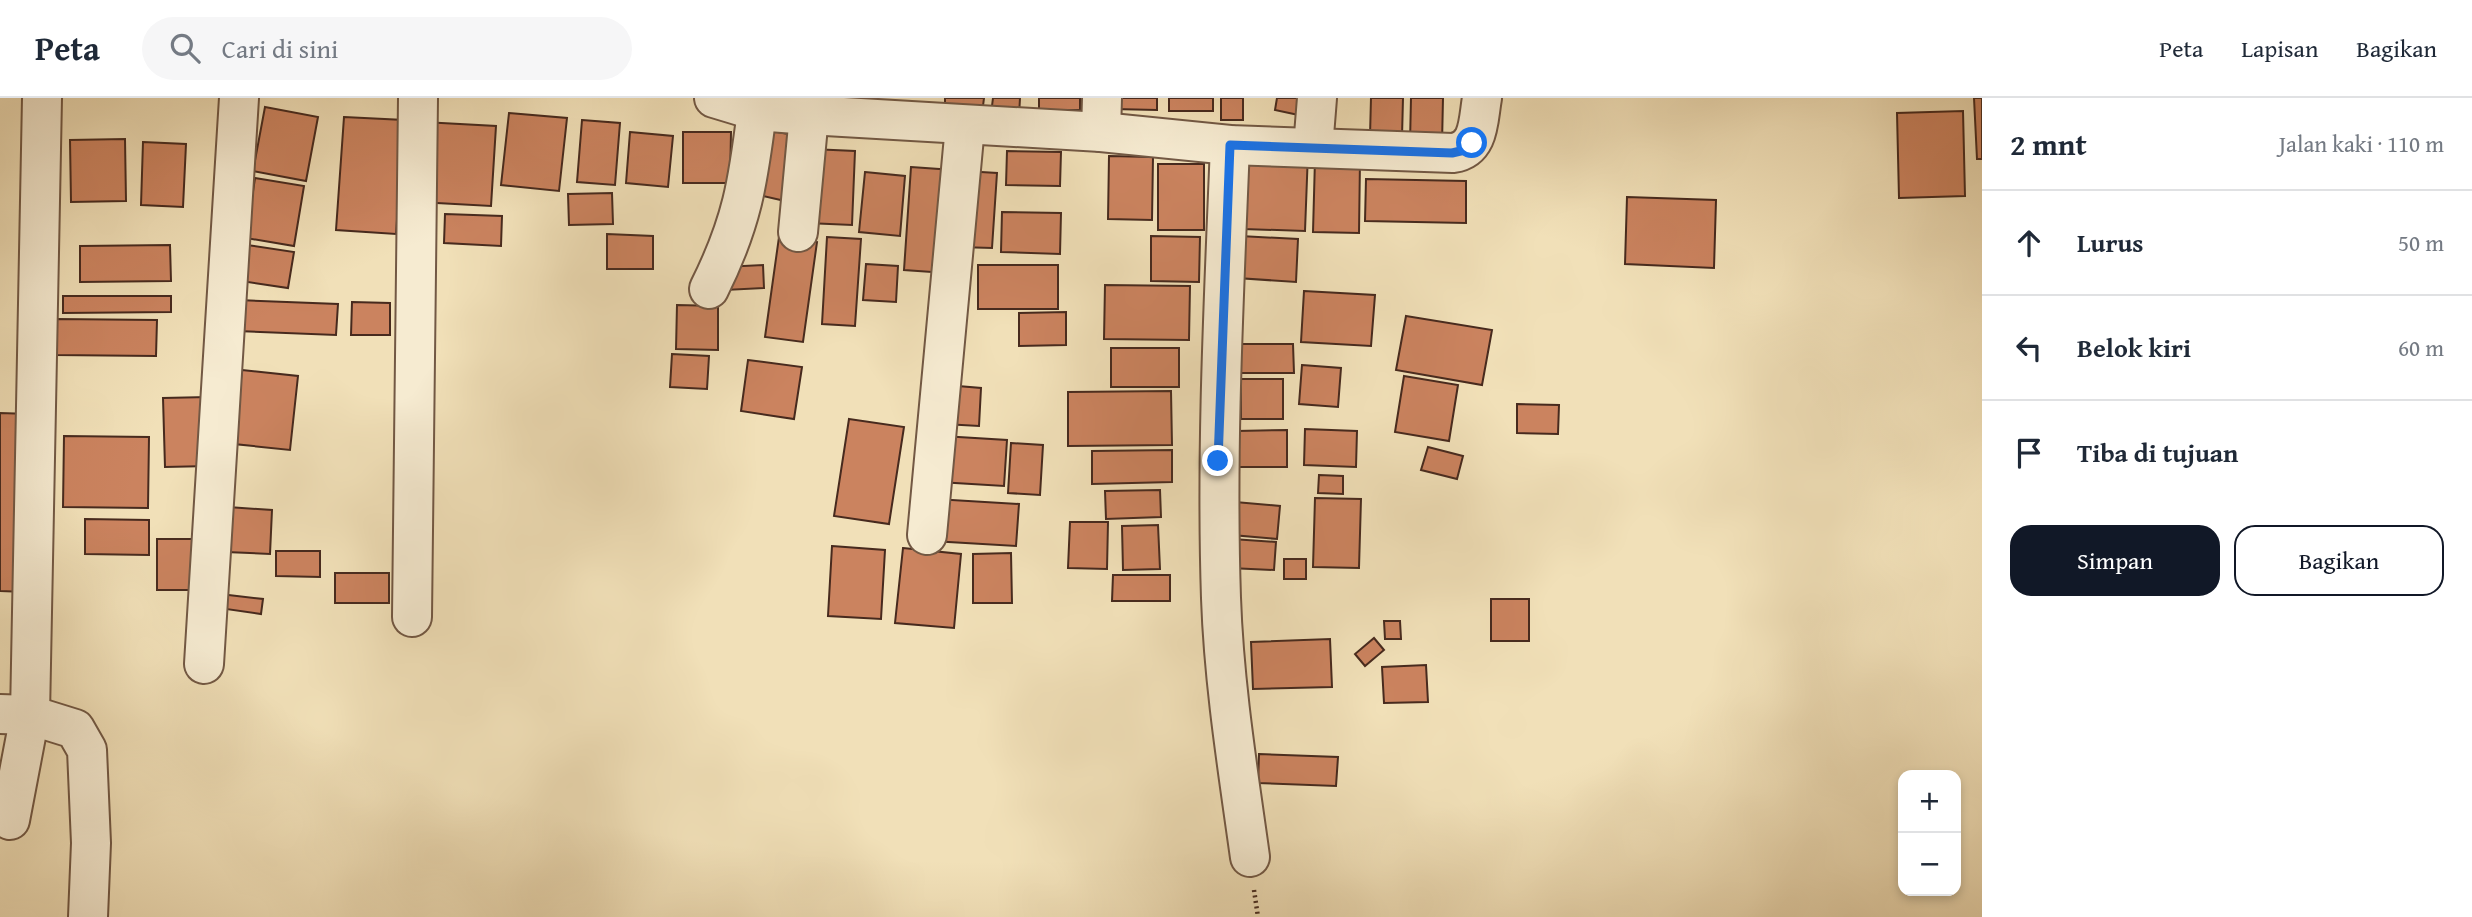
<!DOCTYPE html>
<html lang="id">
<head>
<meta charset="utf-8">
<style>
	:root { --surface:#fff; --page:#f6f6f7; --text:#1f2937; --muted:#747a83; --line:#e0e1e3; --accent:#111827 }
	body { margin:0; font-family:"Gentium Book Plus",serif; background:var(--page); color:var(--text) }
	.controls { position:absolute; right:21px; bottom:21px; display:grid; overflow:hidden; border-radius:14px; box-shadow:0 4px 10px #0003 }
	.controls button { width:63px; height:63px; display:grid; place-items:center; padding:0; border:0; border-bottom:2px solid var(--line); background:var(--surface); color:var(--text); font:35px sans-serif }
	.stop { position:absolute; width:21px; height:21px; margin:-16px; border:5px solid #1a73e8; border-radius:50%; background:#fff }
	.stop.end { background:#1a73e8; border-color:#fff; box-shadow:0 2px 7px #0008 }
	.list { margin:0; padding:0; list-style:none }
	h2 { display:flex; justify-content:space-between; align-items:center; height:91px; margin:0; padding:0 28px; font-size:30px }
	h2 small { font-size:23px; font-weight:400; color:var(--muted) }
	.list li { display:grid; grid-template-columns:46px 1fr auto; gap:21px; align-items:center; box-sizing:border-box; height:105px; padding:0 28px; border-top:2px solid var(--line) }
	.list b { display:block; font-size:26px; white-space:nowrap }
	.list em { font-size:23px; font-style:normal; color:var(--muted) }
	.actions { display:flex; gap:14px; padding:21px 28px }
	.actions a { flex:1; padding:16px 0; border:2px solid var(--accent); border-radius:21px; text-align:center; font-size:24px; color:var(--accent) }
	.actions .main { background:var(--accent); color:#fff }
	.icon { flex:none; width:38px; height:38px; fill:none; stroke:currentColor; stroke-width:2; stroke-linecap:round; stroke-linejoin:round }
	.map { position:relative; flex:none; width:1982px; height:819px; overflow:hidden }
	header { display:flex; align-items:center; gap:42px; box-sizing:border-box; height:98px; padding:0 35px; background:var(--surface); border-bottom:2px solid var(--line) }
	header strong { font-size:33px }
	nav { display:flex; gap:38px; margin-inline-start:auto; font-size:24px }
	.search { width:490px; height:63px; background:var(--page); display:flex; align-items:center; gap:18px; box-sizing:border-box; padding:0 24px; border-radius:38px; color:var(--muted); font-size:26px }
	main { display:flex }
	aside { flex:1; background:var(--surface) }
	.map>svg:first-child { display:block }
	.building { fill:#cb835f; stroke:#472a1e; stroke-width:2 }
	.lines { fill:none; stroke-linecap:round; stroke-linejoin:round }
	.minor-casing { stroke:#725844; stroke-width:42 }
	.path { stroke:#472a1e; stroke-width:4.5; stroke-dasharray:2 3.5; stroke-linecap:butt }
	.minor { stroke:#f6ebd1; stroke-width:38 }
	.route { stroke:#1a73e8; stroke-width:9 }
</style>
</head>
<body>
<header>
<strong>Peta</strong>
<div class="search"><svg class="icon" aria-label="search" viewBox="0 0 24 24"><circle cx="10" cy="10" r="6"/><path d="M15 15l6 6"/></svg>Cari di sini</div>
<nav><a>Peta</a><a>Lapisan</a><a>Bagikan</a></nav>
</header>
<main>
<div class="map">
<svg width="1982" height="819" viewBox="0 0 1982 819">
	<rect width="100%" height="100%" fill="#f1e0b8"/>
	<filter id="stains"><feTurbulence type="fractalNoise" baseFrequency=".00286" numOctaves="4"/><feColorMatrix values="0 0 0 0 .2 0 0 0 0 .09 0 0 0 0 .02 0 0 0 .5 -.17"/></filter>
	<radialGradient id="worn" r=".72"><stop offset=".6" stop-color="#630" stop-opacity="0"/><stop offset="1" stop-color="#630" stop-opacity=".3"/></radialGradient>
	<!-- building -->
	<g class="building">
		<path d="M 945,0 L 984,0 L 983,8 L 945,6 Z"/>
		<path d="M 993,0 L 1020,0 L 1019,18 L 991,16 Z"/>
		<rect x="1039" y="0" width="41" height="12"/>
		<path d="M 1113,0 L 1157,0 L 1157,12 L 1113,11 Z"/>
		<rect x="1169" y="0" width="44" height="13"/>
		<rect x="1221" y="0" width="22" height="22"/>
		<path d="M 1277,0 L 1312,0 L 1308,19 L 1275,12 Z"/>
		<path d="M 1371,0 L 1403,0 L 1402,39 L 1370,38 Z"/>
		<path d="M 1411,0 L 1443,0 L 1442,46 L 1410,45 Z"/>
		<path d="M 1974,0 L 1982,0 L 1982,61 L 1977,61 Z"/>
		<path d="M 265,9 L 318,19 L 306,83 L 253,73 Z"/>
		<path d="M 1963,13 L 1965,98 L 1899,100 L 1897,15 Z"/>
		<path d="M 509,15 L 567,20 L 559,93 L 501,87 Z"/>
		<path d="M 344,19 L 404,22 L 396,136 L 336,132 Z"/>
		<path d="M 582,22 L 620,25 L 615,87 L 577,84 Z"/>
		<path d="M 423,24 L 496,28 L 491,108 L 419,104 Z"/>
		<path d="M 767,32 L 799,38 L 785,103 L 754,96 Z"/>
		<path d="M 630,34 L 673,38 L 668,89 L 626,85 Z"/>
		<path d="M 683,34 L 731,34 L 730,85 L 683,85 Z"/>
		<path d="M 125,41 L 126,103 L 71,104 L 70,42 Z"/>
		<path d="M 143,44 L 186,46 L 183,109 L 141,107 Z"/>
		<path d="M 811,51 L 855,53 L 852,127 L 807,125 Z"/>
		<path d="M 1246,52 L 1308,54 L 1305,133 L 1243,131 Z"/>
		<path d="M 1007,53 L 1061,54 L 1060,88 L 1006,87 Z"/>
		<path d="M 1109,58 L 1153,59 L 1152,122 L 1108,121 Z"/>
		<path d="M 1315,61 L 1360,62 L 1359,135 L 1313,134 Z"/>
		<rect x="1158" y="66" width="46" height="66"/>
		<path d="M 911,69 L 953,72 L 946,175 L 904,172 Z"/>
		<path d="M 964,73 L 997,75 L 992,150 L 959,149 Z"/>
		<path d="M 865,74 L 905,78 L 900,138 L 859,134 Z"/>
		<path d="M 255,80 L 304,88 L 294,148 L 246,140 Z"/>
		<path d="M 1366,81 L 1466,83 L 1466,125 L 1365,123 Z"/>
		<path d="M 612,95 L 613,126 L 569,127 L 568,96 Z"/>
		<path d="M 1627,99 L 1716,102 L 1714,170 L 1625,166 Z"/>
		<path d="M 1002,114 L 1061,115 L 1060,156 L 1001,154 Z"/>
		<path d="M 445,116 L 502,118 L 501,148 L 444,145 Z"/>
		<path d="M 607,136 L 653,138 L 653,171 L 607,171 Z"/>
		<path d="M 1151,138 L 1200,139 L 1199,184 L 1151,183 Z"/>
		<path d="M 1240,138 L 1298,141 L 1296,184 L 1237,180 Z"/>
		<path d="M 779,139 L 817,144 L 803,244 L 765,239 Z"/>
		<path d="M 827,139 L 861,141 L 855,228 L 822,226 Z"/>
		<path d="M 170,147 L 171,183 L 80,184 L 80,148 Z"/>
		<path d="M 247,147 L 294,154 L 288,190 L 241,183 Z"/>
		<path d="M 866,166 L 898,168 L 896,204 L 863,202 Z"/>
		<path d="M 763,167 L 764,190 L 725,192 L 724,169 Z"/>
		<rect x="978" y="167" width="80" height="44"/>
		<path d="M 1105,187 L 1190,188 L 1189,242 L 1104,241 Z"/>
		<path d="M 1304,193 L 1375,197 L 1371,248 L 1301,244 Z"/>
		<path d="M 63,198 L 171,198 L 171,214 L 63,215 Z"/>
		<path d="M 238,202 L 338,206 L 336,237 L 237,233 Z"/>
		<path d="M 352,204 L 390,205 L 390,237 L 351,237 Z"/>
		<path d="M 677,207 L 718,208 L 718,252 L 676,251 Z"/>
		<path d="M 1066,214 L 1066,247 L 1019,248 L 1019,215 Z"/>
		<path d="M 1406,218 L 1492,232 L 1482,287 L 1396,272 Z"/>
		<path d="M 55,221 L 157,222 L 156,258 L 55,257 Z"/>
		<path d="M 1236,246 L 1293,246 L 1294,275 L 1236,275 Z"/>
		<rect x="1111" y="250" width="68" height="39"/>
		<path d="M 672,256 L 709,258 L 707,291 L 670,289 Z"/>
		<path d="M 748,262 L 802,269 L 794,321 L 741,313 Z"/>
		<path d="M 1302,267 L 1341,270 L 1338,309 L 1299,306 Z"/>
		<path d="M 242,272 L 298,278 L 290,352 L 234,346 Z"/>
		<path d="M 1404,278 L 1458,287 L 1449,343 L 1395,334 Z"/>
		<rect x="1241" y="281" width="42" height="40"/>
		<path d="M 946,287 L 981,290 L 979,328 L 944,326 Z"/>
		<path d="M 1171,293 L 1172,347 L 1068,348 L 1068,294 Z"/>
		<path d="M 208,299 L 209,368 L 165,369 L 163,300 Z"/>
		<path d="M 1517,306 L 1559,307 L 1558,336 L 1517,335 Z"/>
		<path d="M 0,315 L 29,316 L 25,494 L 0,493 Z"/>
		<path d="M 849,321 L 904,329 L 889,426 L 834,418 Z"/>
		<path d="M 1305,331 L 1357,333 L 1356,369 L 1304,367 Z"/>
		<path d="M 1287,332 L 1287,369 L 1237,369 L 1237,333 Z"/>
		<path d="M 64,338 L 149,339 L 148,410 L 63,409 Z"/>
		<path d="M 942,338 L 1007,342 L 1004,388 L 939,384 Z"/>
		<path d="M 1011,345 L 1043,347 L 1040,397 L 1008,395 Z"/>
		<path d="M 1428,349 L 1463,358 L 1457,381 L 1421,372 Z"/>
		<path d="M 1172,352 L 1172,384 L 1092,386 L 1092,353 Z"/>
		<path d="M 1319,377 L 1343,378 L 1343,396 L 1318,395 Z"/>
		<path d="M 1160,392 L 1161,419 L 1106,421 L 1105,393 Z"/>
		<path d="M 1315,400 L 1361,401 L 1359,470 L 1313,469 Z"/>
		<path d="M 935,401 L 1019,406 L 1016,448 L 932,443 Z"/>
		<path d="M 1235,404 L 1280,408 L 1277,441 L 1232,437 Z"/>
		<path d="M 228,409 L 272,412 L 270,456 L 226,454 Z"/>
		<path d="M 85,421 L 149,422 L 149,457 L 85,456 Z"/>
		<path d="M 1070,424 L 1108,424 L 1107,471 L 1068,470 Z"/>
		<path d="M 1158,427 L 1160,471 L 1123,472 L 1122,428 Z"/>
		<rect x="157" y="441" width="41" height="51"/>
		<path d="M 1232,441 L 1276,444 L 1274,472 L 1230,470 Z"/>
		<path d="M 832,448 L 885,452 L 881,521 L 828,518 Z"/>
		<path d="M 903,450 L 961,456 L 954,530 L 895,525 Z"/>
		<path d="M 276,453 L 320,453 L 320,479 L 276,478 Z"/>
		<path d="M 1011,455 L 1012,505 L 973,505 L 973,456 Z"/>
		<rect x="1284" y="461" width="22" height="20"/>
		<rect x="335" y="475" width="54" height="30"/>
		<path d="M 1113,477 L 1170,477 L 1170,503 L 1112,503 Z"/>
		<path d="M 220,496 L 263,501 L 261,516 L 219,510 Z"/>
		<rect x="1491" y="501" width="38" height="42"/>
		<path d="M 1384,523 L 1400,523 L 1401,541 L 1385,541 Z"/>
		<path d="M 1374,540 L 1384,552 L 1365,568 L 1355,556 Z"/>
		<path d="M 1330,541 L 1332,589 L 1253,591 L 1251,544 Z"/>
		<path d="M 1426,567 L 1428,604 L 1384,605 L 1382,569 Z"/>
		<path d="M 1259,656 L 1338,659 L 1336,688 L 1258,685 Z"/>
	</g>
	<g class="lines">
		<defs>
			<g id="minor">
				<path d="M 714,0 L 757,13 L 809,17 L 1101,34 L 1230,47 L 1453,55 C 1480,51 1478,22 1482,0"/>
				<path d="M 1101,34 L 1102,0"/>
				<path d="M 1230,47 C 1224,198 1216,349 1221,500 C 1224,587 1238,673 1250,759"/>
				<path d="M 1313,50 L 1317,0"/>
				<path d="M 798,134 L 809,17"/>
				<path d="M 709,191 C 742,125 748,85 757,13"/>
				<path d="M 927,437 L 965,28"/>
				<path d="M 412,519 L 418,0"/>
				<path d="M 204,566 L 239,0"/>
				<path d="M 0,616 L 30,617 L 75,631 L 87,652 L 91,745 L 88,819"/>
				<path d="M 10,722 L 30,617 L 42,0"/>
			</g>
		</defs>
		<!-- minor casing -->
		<use href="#minor" class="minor-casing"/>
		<!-- path -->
		<path class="path" d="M 1254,792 L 1258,819"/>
		<!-- minor -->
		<use href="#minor" class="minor"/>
	</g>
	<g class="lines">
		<!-- route -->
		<path class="route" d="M 1218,363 L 1230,47 L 1452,55 L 1465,52 L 1472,45"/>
	</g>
	<rect width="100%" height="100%" filter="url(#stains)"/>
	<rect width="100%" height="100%" fill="url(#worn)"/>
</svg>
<div class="controls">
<button>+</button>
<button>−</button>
</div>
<div class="stop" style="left:1472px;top:45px"></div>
<div class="stop end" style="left:1218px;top:363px"></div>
</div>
<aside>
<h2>2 mnt<small>Jalan kaki · 110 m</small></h2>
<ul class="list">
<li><svg class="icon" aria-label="ahead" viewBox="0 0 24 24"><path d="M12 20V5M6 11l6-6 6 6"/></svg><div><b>Lurus</b></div><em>50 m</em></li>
<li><svg class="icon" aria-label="left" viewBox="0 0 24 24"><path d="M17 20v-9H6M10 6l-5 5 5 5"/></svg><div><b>Belok kiri</b></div><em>60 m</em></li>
<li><svg class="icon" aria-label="arrive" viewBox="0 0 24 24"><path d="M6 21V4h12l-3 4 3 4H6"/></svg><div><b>Tiba di tujuan</b></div></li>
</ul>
<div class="actions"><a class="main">Simpan</a><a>Bagikan</a></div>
</aside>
</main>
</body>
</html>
